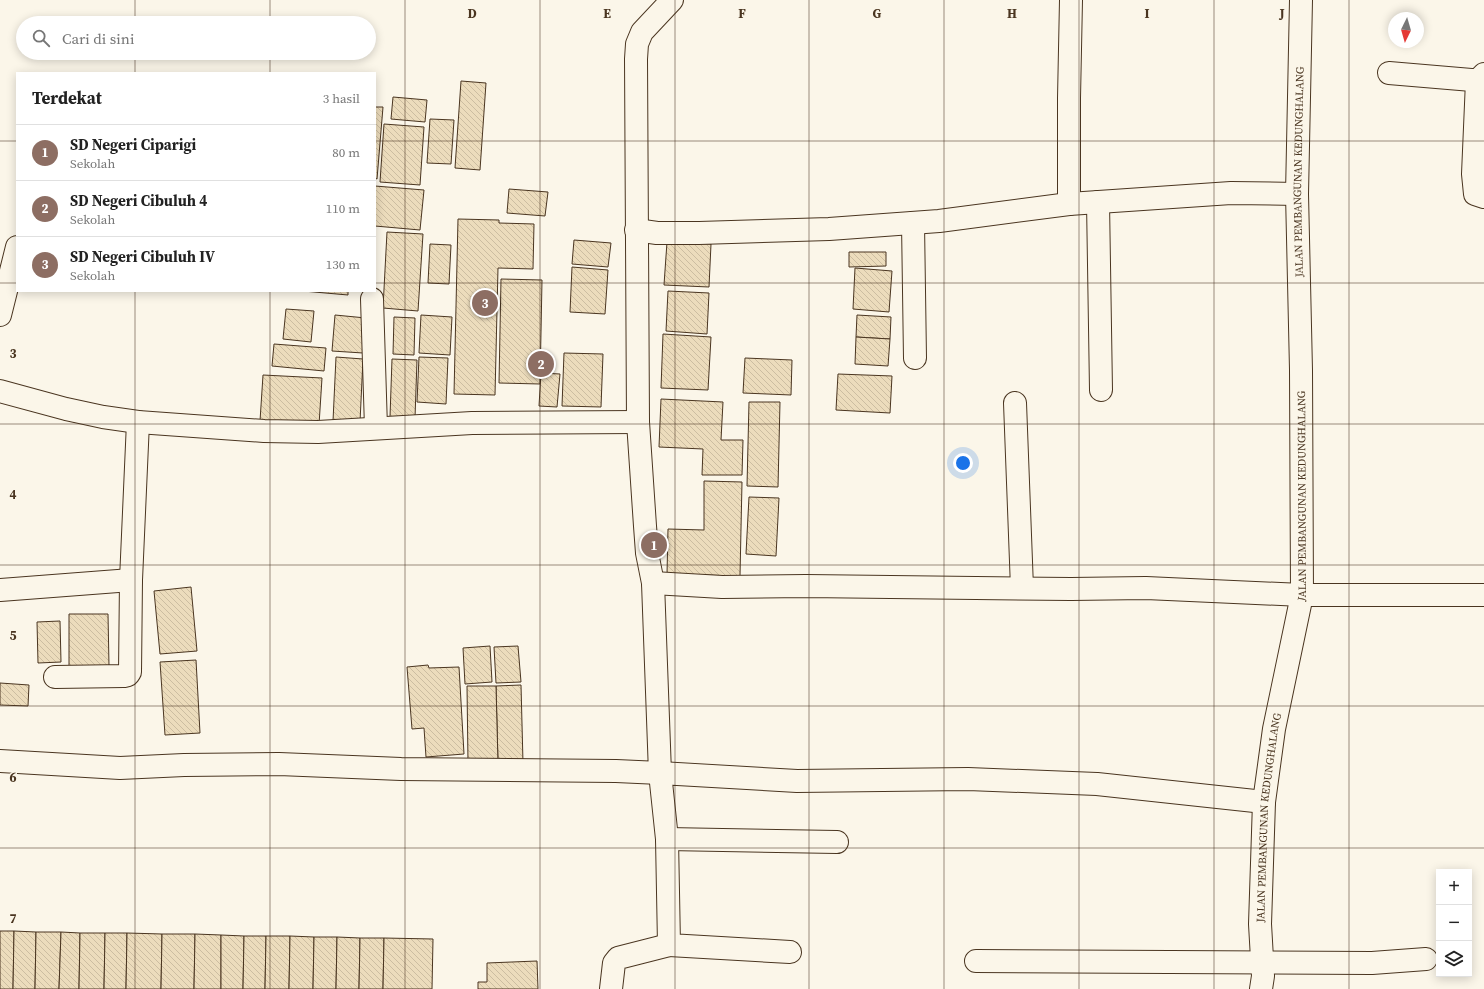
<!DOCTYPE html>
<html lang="id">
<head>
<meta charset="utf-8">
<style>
	:root { --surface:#fff; --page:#f2f2f2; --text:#222; --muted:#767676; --line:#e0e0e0; --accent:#ea580c }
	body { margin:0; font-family:"Source Serif 4",serif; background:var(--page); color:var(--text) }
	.controls { position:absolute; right:12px; bottom:12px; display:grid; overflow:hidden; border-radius:0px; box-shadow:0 2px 10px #0003 }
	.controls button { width:36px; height:36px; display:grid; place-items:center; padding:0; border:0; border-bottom:1px solid var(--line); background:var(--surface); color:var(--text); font:20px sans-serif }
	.compass { position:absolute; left:1388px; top:12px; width:36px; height:36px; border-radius:50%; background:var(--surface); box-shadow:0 2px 10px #0003; rotate:185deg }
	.you { position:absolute; left:963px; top:463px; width:14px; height:14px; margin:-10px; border:3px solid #fff; border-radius:50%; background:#1a73e8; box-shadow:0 0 0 6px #1a73e833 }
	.badge { display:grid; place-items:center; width:26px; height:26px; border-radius:50%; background:var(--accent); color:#fff; font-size:13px; font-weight:700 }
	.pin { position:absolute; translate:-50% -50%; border:2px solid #fff; box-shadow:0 1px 4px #0006 }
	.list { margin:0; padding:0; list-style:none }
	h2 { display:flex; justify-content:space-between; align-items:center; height:52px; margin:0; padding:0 16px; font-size:17px }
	h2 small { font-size:13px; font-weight:400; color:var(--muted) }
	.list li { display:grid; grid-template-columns:26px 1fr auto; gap:12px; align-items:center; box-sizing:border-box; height:56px; padding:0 16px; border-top:1px solid var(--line) }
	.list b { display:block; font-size:15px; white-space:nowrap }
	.list p { margin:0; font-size:13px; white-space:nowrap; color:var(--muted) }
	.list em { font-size:13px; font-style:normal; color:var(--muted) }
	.icon { flex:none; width:22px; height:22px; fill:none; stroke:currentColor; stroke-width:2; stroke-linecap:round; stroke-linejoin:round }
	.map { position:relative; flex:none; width:1484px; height:989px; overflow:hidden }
	.search { position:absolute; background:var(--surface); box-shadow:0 2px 10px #0003; left:16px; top:16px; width:360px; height:44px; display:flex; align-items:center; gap:10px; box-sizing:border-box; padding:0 14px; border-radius:22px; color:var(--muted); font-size:15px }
	.panel { position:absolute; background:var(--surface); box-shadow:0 2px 10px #0003; left:16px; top:72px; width:360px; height:220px; border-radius:0px }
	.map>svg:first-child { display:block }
	.building { fill:url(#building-back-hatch); stroke:#4a3520 }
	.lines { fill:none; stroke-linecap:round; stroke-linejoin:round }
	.minor-casing { stroke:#4a3520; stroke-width:24 }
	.minor { stroke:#fbf6e9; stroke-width:22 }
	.grid { fill:none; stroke:#4a3520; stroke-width:1; stroke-opacity:0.55 }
	.labels { text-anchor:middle; stroke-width:3; stroke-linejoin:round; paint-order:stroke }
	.street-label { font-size:11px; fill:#4a3520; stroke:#fbf6e9 }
	.grid-label { font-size:13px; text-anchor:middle; font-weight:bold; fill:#4a3520; stroke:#fbf6e9; stroke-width:3; stroke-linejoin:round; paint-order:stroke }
</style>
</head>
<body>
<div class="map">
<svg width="1484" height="989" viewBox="0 0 1484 989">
	<defs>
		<pattern id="building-back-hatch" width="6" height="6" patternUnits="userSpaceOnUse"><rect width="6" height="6" fill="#ecdcbc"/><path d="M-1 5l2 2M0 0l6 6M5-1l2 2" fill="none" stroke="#ccbda1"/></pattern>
	</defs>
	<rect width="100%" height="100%" fill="#fbf6e9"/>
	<!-- building -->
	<g class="building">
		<path d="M 461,81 L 486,83 L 480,170 L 455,168 Z"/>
		<path d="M 393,97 L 427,100 L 425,122 L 391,119 Z"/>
		<path d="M 375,107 L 383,107 L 377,179 L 375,178 Z"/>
		<path d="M 430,119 L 454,120 L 451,164 L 427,163 Z"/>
		<path d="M 384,124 L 424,127 L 420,185 L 380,182 Z"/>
		<path d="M 375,186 L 424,190 L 420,230 L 375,226 Z"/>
		<path d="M 509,189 L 548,192 L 545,216 L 507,213 Z"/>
		<path d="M 458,219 L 499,220 L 499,223 L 534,224 L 533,269 L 498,268 L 495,395 L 454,394 Z"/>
		<path d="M 387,232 L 423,234 L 418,311 L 383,308 Z"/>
		<path d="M 574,240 L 611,243 L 608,267 L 572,264 Z"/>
		<path d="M 667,242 L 711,244 L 709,287 L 664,285 Z"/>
		<path d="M 430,244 L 451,245 L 449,284 L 428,283 Z"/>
		<path d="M 849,252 L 886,252 L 886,266 L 849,267 Z"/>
		<path d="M 572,267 L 608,270 L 605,314 L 570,312 Z"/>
		<path d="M 855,268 L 892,271 L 889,312 L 853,309 Z"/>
		<path d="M 501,279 L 542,280 L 540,384 L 499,383 Z"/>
		<path d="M 303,291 L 348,291 L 348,295 Z"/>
		<path d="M 668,291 L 709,293 L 707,334 L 666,331 Z"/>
		<path d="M 286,309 L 314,311 L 311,342 L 283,339 Z"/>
		<path d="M 335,315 L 366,318 L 363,353 L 332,351 Z"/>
		<path d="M 421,315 L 452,317 L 450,355 L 419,353 Z"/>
		<path d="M 857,315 L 891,317 L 890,339 L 856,337 Z"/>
		<path d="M 394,317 L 415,318 L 414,355 L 393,354 Z"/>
		<path d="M 663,334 L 711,337 L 708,390 L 661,388 Z"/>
		<path d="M 856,337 L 890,339 L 888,366 L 855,364 Z"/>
		<path d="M 274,344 L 326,348 L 324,371 L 272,366 Z"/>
		<path d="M 564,353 L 603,354 L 601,407 L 562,406 Z"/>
		<path d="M 336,357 L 363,359 L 360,422 L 333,421 Z"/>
		<path d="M 419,357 L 448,358 L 446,404 L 417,402 Z"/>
		<path d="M 745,358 L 792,360 L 791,395 L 743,393 Z"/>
		<path d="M 392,359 L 417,360 L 415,418 L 390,417 Z"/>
		<path d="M 541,373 L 560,374 L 557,407 L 539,406 Z"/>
		<path d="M 838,374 L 892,376 L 890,413 L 836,410 Z"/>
		<path d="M 263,375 L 322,378 L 319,425 L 260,421 Z"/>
		<path d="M 661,399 L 723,402 L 721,440 L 743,440 L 742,475 L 702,475 L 703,449 L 659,447 Z"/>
		<path d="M 749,402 L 780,402 L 778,487 L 747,486 Z"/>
		<path d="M 704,481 L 742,482 L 740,576 L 667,574 L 668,529 L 704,530 Z"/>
		<path d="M 749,497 L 779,498 L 776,556 L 746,554 Z"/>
		<path d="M 191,587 L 197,651 L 160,654 L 154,591 Z"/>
		<path d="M 69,614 L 108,614 L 109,666 L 69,667 Z"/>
		<path d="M 60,621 L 61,662 L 38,663 L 37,622 Z"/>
		<path d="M 490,646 L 492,682 L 465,684 L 463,648 Z"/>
		<path d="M 518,646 L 521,682 L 496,683 L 494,647 Z"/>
		<path d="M 196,660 L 200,733 L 165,735 L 160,662 Z"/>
		<path d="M 428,665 L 429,668 L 459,667 L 464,754 L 426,757 L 424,728 L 412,729 L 407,667 Z"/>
		<path d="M 0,683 L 29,685 L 28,706 L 0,705 Z"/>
		<path d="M 521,685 L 523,763 L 498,763 L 496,686 Z"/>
		<path d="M 467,686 L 496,686 L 498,763 L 468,763 Z"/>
		<path d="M 0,931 L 14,931 L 13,989 L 0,989 Z"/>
		<path d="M 14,931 L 36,932 L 35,989 L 13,989 Z"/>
		<path d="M 36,932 L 61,932 L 59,989 L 35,989 Z"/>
		<path d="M 61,932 L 80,933 L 79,989 L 59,989 Z"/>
		<path d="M 80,933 L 105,933 L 104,989 L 79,989 Z"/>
		<path d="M 105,933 L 127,933 L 126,989 L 104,989 Z"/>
		<path d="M 127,933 L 162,934 L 161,989 L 126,989 Z"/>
		<path d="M 162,934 L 195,934 L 194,989 L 161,989 Z"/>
		<path d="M 195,934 L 221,935 L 221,989 L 194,989 Z"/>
		<path d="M 221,935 L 244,936 L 243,989 L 221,989 Z"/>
		<path d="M 244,936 L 266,936 L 265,989 L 243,989 Z"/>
		<path d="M 266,936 L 290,936 L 289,989 L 265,989 Z"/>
		<path d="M 290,936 L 314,937 L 313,989 L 289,989 Z"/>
		<path d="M 314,937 L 337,937 L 336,989 L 313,989 Z"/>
		<path d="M 337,937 L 360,938 L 359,989 L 336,989 Z"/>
		<path d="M 360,938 L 384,938 L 383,989 L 359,989 Z"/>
		<path d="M 384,938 L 433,939 L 432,989 L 383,989 Z"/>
		<path d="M 537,961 L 538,989 L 478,989 L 478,982 L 487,982 L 487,963 Z"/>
	</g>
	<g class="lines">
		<defs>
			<g id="minor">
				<path d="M 1389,73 L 1484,81"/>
				<path d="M 1484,74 L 1477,81 L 1473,174 L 1475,194 L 1484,197"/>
				<path d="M 1098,202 L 1101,390"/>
				<path d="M 1069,204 L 1069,98 L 1071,0"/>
				<path d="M 913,223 L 915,358"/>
				<path d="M 636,230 L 657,233 L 699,233 L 829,229 L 939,221 L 1069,204 L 1231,193 L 1297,194"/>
				<path d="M 372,299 L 376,428"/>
				<path d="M 0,315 L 17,247"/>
				<path d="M 0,391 L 66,409 L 103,417 L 138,422 L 264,431 L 318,432 L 472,423 L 638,422"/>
				<path d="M 1015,403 L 1022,588"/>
				<path d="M 653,583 L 722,587 L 806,586 L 1071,589 L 1146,588 L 1302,595 L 1484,595"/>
				<path d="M 0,590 L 131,580"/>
				<path d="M 55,677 L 124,676 L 128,675 L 130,672 L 131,580 L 138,422"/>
				<path d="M 0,761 L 120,768 L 184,765 L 279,764 L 401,769 L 616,771 L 660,773 L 653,583 L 647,553 L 645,526 L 638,422 L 636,59 L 637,44 L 642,32 L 672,0"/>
				<path d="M 667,839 L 837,842"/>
				<path d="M 790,952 L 669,945 L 667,839 L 660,773 L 797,781 L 968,779 L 1097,784 L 1264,802"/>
				<path d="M 976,961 L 1372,963 L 1426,959"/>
				<path d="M 611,989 L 614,963 L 618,958 L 669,945"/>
				<path id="s1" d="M 1261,989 L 1263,976 L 1260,924 L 1264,802 L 1274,729 L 1302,595 L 1301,370 L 1297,194 L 1301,0"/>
			</g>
		</defs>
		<!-- minor casing -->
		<use href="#minor" class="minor-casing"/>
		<!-- minor -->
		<use href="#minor" class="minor"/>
	</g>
	<!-- grid -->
	<path class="grid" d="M 135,0 L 135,23M 270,0 L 270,23M 405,0 L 405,989M 540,0 L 540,989M 675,0 L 675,989M 809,0 L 809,989M 944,0 L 944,989M 1079,0 L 1079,989M 1214,0 L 1214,989M 1349,0 L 1349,989M 135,53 L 135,73M 270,53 L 270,73M 0,141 L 17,141M 375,141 L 1484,141M 0,283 L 17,283M 375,283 L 1484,283M 135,291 L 135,989M 270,291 L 270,989M 0,424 L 1484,424M 0,565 L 1484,565M 0,706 L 1484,706M 0,848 L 1484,848"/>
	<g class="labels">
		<!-- street labels -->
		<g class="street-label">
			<text dy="4" stroke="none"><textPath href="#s1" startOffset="821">JALAN PEMBANGUNAN KEDUNGHALANG</textPath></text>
			<text dy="4" stroke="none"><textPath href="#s1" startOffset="497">JALAN PEMBANGUNAN KEDUNGHALANG</textPath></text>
			<text dy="4" stroke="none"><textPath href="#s1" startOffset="172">JALAN PEMBANGUNAN KEDUNGHALANG</textPath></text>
		</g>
	</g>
	<g class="grid-label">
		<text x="472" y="18">D</text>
		<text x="607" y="18">E</text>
		<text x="742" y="18">F</text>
		<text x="877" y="18">G</text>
		<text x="1012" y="18">H</text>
		<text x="1147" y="18">I</text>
		<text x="1282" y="18">J</text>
		<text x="13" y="358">3</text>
		<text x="13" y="499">4</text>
		<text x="13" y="640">5</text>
		<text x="13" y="782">6</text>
		<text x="13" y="923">7</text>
	</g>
</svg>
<div class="controls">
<button>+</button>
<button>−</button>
<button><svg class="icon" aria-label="layers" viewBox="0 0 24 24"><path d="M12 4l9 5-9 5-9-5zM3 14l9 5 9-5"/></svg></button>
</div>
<svg class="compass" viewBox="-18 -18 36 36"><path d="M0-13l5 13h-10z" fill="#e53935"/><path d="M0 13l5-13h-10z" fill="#767676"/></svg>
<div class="you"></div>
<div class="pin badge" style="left:654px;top:545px;background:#8d6e63">1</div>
<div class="pin badge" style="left:541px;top:364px;background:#8d6e63">2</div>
<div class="pin badge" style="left:485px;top:303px;background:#8d6e63">3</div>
<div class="search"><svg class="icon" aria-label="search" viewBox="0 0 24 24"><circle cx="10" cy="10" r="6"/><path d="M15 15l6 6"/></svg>Cari di sini</div>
<section class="panel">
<h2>Terdekat<small>3 hasil</small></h2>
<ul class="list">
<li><span class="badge" style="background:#8d6e63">1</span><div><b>SD Negeri Ciparigi</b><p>Sekolah</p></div><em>80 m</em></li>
<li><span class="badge" style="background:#8d6e63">2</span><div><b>SD Negeri Cibuluh 4</b><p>Sekolah</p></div><em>110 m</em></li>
<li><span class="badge" style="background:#8d6e63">3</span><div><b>SD Negeri Cibuluh IV</b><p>Sekolah</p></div><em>130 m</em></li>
</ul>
</section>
</div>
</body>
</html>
